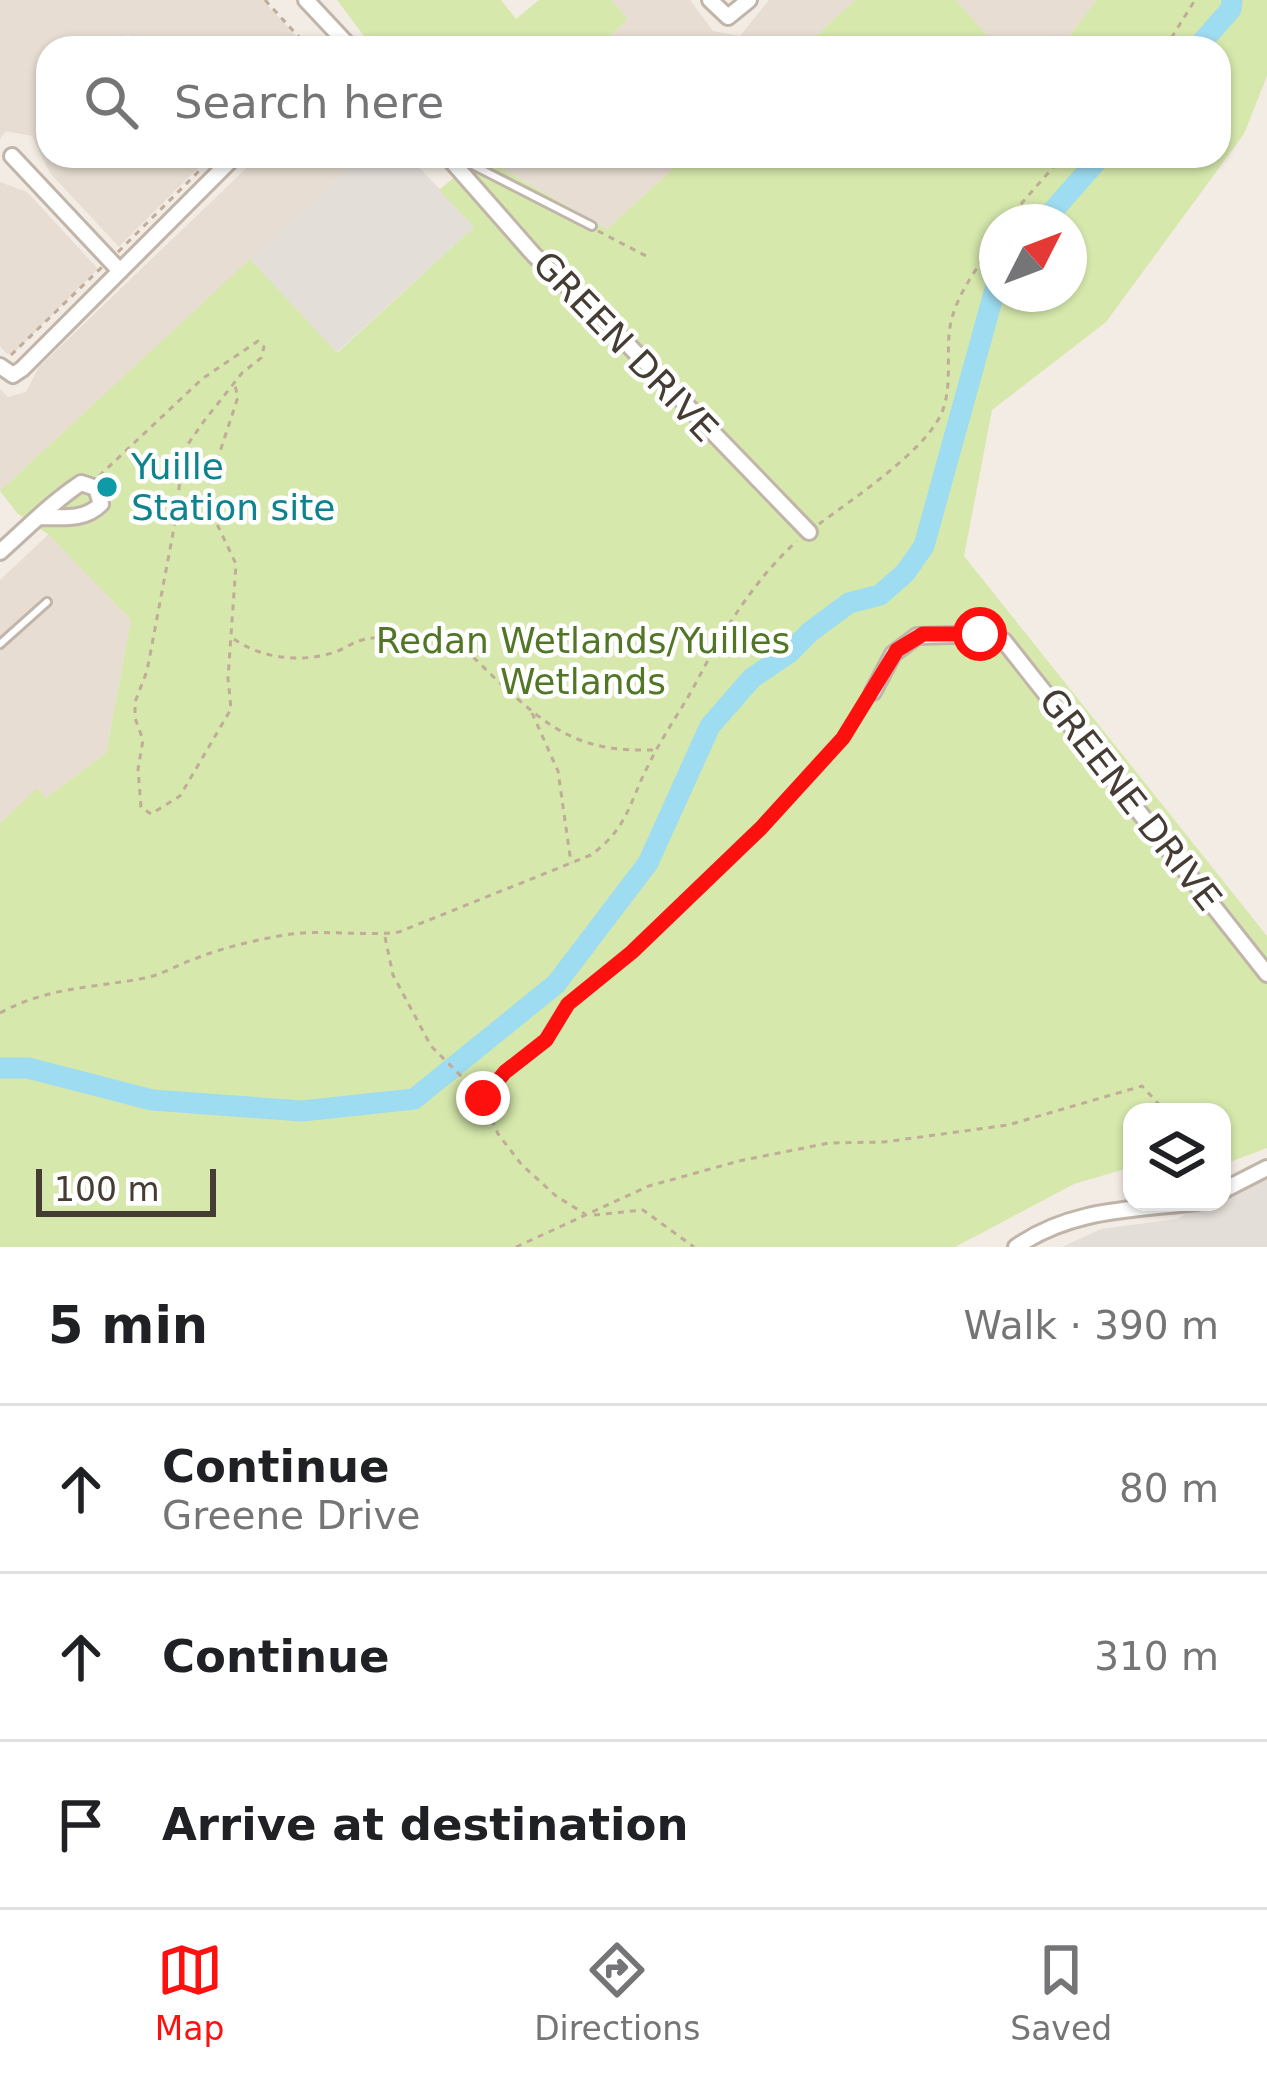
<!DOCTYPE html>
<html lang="en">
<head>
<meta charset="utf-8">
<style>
	:root { --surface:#fff; --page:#f2f2f2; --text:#202124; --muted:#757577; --line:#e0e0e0; --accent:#fe100f }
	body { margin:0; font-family:"DejaVu Sans",sans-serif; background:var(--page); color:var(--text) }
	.controls { position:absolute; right:36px; bottom:36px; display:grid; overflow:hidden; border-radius:24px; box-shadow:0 3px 9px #0004 }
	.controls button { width:108px; height:108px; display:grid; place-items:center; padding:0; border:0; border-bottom:3px solid var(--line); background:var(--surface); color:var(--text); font:60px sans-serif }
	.compass { position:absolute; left:979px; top:204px; width:108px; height:108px; border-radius:50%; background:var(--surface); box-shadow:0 3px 9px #0004; rotate:48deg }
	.scale { position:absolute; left:36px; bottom:30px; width:180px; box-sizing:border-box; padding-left:12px; border:6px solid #453c34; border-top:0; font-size:33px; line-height:42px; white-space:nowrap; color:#453c34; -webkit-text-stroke:9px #fff; paint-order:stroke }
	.stop { position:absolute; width:36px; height:36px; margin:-27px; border:9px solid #fe100f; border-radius:50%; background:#fff }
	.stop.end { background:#fe100f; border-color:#fff; box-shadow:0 3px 12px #0008 }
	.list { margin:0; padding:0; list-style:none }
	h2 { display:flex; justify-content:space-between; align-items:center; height:156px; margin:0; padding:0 48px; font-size:51px }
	h2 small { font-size:39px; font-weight:400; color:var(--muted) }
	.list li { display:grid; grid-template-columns:78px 1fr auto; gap:36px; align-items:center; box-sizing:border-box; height:168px; padding:0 48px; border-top:3px solid var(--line) }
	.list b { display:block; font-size:45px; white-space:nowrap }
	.list p { margin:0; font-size:39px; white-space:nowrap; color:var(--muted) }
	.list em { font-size:39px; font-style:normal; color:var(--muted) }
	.icon { flex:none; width:66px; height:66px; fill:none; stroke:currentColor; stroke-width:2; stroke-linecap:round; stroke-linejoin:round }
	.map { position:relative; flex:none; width:1267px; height:1247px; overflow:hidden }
	.search { position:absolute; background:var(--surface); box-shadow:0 3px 9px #0004; left:36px; right:36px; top:36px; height:132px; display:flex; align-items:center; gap:30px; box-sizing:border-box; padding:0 42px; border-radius:36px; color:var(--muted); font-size:45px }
	.sheet { height:660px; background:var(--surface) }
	nav { display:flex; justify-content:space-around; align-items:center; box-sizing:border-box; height:168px; border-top:3px solid var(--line); background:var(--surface); font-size:33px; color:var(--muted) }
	nav a { display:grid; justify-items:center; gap:6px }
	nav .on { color:var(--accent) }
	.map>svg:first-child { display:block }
	.residential { fill:#e7ddd2 }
	.industrial { fill:#e4ded9 }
	.green { fill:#d6e8ac; fill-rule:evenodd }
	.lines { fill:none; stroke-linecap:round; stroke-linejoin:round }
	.river { stroke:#9edcf1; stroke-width:21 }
	.lane-casing { stroke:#c1b5aa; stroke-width:12 }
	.street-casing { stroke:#c1b5aa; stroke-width:20 }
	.path { stroke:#c0ac98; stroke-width:3; stroke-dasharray:6 6; stroke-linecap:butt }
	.lane { stroke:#fff; stroke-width:6 }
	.street { stroke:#fff; stroke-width:14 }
	.route { stroke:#fe100f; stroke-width:15 }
	.culture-dot { fill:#0f9aa8; stroke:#fff; stroke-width:4.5 }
	.labels { text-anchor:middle; stroke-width:9; stroke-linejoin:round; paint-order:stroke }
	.street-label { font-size:36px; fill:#453c34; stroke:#fff }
	.culture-label { font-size:36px; fill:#0d838f; stroke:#fff; text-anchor:start }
	.park-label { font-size:36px; fill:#517726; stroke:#fff }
</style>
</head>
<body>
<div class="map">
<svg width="1267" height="1247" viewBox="0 0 1267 1247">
	<rect width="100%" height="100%" fill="#f2ece4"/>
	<!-- residential -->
	<g class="residential">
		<path d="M 0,0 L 263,0 L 307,48 L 144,48 L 129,35 L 115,38 L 105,48 L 48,48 L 48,156 L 197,156 L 203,163 L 119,247 L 50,173 L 32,136 L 6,131 L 0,139 Z"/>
		<path d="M 611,0 L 690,0 L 713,31 L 740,36 L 769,0 L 855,0 L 803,48 L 597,48 L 628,19 Z"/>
		<path d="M 956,0 L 1096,0 L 1061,48 L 998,48 Z"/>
		<path d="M 259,156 L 362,156 L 0,491 L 0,389 L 8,397 L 26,392 L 39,367 Z"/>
		<path d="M 480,156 L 687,156 L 607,229 Z"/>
		<path d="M 0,182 L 27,192 L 98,269 L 14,353 L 7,354 L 0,346 Z"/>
		<path d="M 49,534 L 131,620 L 106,753 L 46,798 L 37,789 L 0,823 L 0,580 Z"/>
	</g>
	<!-- industrial -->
	<g class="industrial">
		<path d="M 362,156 L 408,156 L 475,226 L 336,353 L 250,259 Z"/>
		<path d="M 1267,1179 L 1267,1247 L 1062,1247 L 1101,1229 L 1177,1219 L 1205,1202 L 1222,1202 L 1222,1192 L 1234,1185 Z"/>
	</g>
	<!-- green -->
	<g class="green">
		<path d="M 337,0 L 501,0 L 516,19 L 539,0 L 611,0 L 628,19 L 597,48 L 373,48 Z"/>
		<path d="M 855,0 L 956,0 L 998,48 L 803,48 Z"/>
		<path d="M 1096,0 L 1267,0 L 1267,76 L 1244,134 L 1106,322 L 992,410 L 964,556 L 1267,936 L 1267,1148 L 1222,1165 L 1222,1112 L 1132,1112 L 1132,1167 L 1074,1184 L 955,1247 L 0,1247 L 0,823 L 37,788 L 46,798 L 106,753 L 131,620 L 49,535 L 17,513 L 0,491 L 250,259 L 337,353 L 474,227 L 439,190 L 480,156 L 607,229 L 687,156 L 1219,156 L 1219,48 L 1061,48 ZM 997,222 L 1069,222 L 1069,294 L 997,294 Z"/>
	</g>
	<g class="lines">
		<!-- river -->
		<g class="river">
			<path d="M 1197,48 L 1231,9 L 1232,0"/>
			<path d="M 1043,222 L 1101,156"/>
			<path d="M 0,1068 L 28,1068 L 152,1100 L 302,1111 L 414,1099 L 556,984 L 648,863 L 710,726 L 752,678 L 789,653 L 810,632 L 849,603 L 880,595 L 905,573 L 924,546 L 997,282"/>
		</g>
		<defs>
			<g id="lane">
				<path d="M 455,156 L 592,226"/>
				<path d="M 0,644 L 47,602"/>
			</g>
			<g id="street">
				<path d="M 306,0 L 351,48"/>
				<path d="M 710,0 L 728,17 L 749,0"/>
				<path d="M 12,156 L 120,271"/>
				<path d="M 447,156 L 534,255 L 608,324 L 809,532"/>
				<path d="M 0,366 L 13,375 L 22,369 L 235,156"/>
				<path d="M 0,552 C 26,529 51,503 81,483 L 96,488 L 101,504 C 84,521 62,517 40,517"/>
				<path d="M 873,692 L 893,654 L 917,636 L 988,634 L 1004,641 L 1267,974"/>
				<path d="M 1222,1191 L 1267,1168"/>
				<path d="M 1016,1247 C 1072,1208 1133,1210 1197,1202"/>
			</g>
		</defs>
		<!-- lane casing -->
		<use href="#lane" class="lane-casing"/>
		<!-- street casing -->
		<use href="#street" class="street-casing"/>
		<!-- path -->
		<g class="path">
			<path d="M 265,0 L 309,48"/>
			<path d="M 1165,48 L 1195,0"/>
			<path d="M 1005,222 L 1063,156"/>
			<path d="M 598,231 L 648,257"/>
			<path d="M 118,252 L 214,156"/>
			<path d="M 11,355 L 102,267"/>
			<path d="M 99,476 L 202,379 L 258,341 L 264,347 L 261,358 L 242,373 L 204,421 L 186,447 L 181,465 L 177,512 L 147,671 L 135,702 L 135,718 L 143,740 L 138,769 L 141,807 L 151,814 L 180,796 L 231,709 L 228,678 L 236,564 L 216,522 L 209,485 L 238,397 L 234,382"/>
			<path d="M 819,524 C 853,499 917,456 938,420 C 956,390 943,349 952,318 C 960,288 982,263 997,236"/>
			<path d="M 234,639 C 260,658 301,663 332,653 C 344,650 353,641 366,639 C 386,635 420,635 440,639 C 466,645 480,665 499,682 C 552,731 580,752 654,750"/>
			<path d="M 532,713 L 558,771 L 571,863"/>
			<path d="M 385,937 L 393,975 L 431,1046 L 483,1098 L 498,1134 L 522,1165 L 556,1196 L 585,1214"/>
			<path d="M 0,1013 C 47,987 93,988 145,978 C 164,974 179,964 197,958 C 222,948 252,941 279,936 C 320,928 358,937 399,932 L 591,855 C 629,827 629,802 649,764 C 661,739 677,716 691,692 C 720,637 750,584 797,541"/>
			<path d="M 483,1098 L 505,1072 L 546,1039 L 568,1004 L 632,952 L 761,828 L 843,738 L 865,704"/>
			<path d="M 594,1215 L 643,1210 L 694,1247"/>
			<path d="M 516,1247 L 649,1186 L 739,1161 L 829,1143 L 884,1142 L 1008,1125 L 1142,1086 L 1166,1112"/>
		</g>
		<!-- lane -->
		<use href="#lane" class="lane"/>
		<!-- street -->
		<use href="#street" class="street"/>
	</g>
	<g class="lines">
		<!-- route -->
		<path class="route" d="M 483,1098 L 505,1072 L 546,1040 L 568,1004 L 632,952 L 761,828 L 843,738 L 897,650 L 923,634 L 980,634"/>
	</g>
	<!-- markers -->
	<circle class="culture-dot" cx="107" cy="487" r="12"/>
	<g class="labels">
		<!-- street labels -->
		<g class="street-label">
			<text transform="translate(626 346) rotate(46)" y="13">GREEN DRIVE</text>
			<text transform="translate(1131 799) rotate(52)" y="13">GREENE DRIVE</text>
		</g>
		<!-- culture labels -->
		<g class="culture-label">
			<text x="131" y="479">Yuille<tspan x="131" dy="41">Station site</tspan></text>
		</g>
		<!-- park labels -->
		<g class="park-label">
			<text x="583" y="653">Redan Wetlands/Yuilles<tspan x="583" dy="41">Wetlands</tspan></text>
		</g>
	</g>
</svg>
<div class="controls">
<button><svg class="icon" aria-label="layers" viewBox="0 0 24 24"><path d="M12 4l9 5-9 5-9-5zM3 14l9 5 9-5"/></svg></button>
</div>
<svg class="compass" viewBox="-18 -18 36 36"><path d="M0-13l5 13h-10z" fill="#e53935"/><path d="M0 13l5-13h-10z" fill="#757577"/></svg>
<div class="scale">100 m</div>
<div class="stop" style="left:980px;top:634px"></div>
<div class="stop end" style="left:483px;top:1098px"></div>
<div class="search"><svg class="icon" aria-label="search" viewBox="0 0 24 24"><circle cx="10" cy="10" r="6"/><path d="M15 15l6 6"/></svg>Search here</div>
</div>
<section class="sheet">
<h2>5 min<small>Walk · 390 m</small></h2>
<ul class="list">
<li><svg class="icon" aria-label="ahead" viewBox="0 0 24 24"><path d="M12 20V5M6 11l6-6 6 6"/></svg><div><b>Continue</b><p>Greene Drive</p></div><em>80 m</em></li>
<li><svg class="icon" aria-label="ahead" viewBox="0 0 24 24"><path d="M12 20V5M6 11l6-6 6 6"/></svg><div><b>Continue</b></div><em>310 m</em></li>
<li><svg class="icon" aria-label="arrive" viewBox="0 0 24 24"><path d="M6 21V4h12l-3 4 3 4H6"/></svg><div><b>Arrive at destination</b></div></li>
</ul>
</section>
<nav>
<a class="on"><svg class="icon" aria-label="map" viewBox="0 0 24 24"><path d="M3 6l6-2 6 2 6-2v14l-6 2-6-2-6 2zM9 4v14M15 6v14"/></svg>Map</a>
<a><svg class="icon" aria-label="directions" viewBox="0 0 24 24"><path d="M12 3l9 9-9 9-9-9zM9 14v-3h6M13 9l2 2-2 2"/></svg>Directions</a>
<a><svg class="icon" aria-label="saved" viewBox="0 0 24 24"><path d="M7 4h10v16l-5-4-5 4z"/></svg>Saved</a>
</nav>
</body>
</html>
